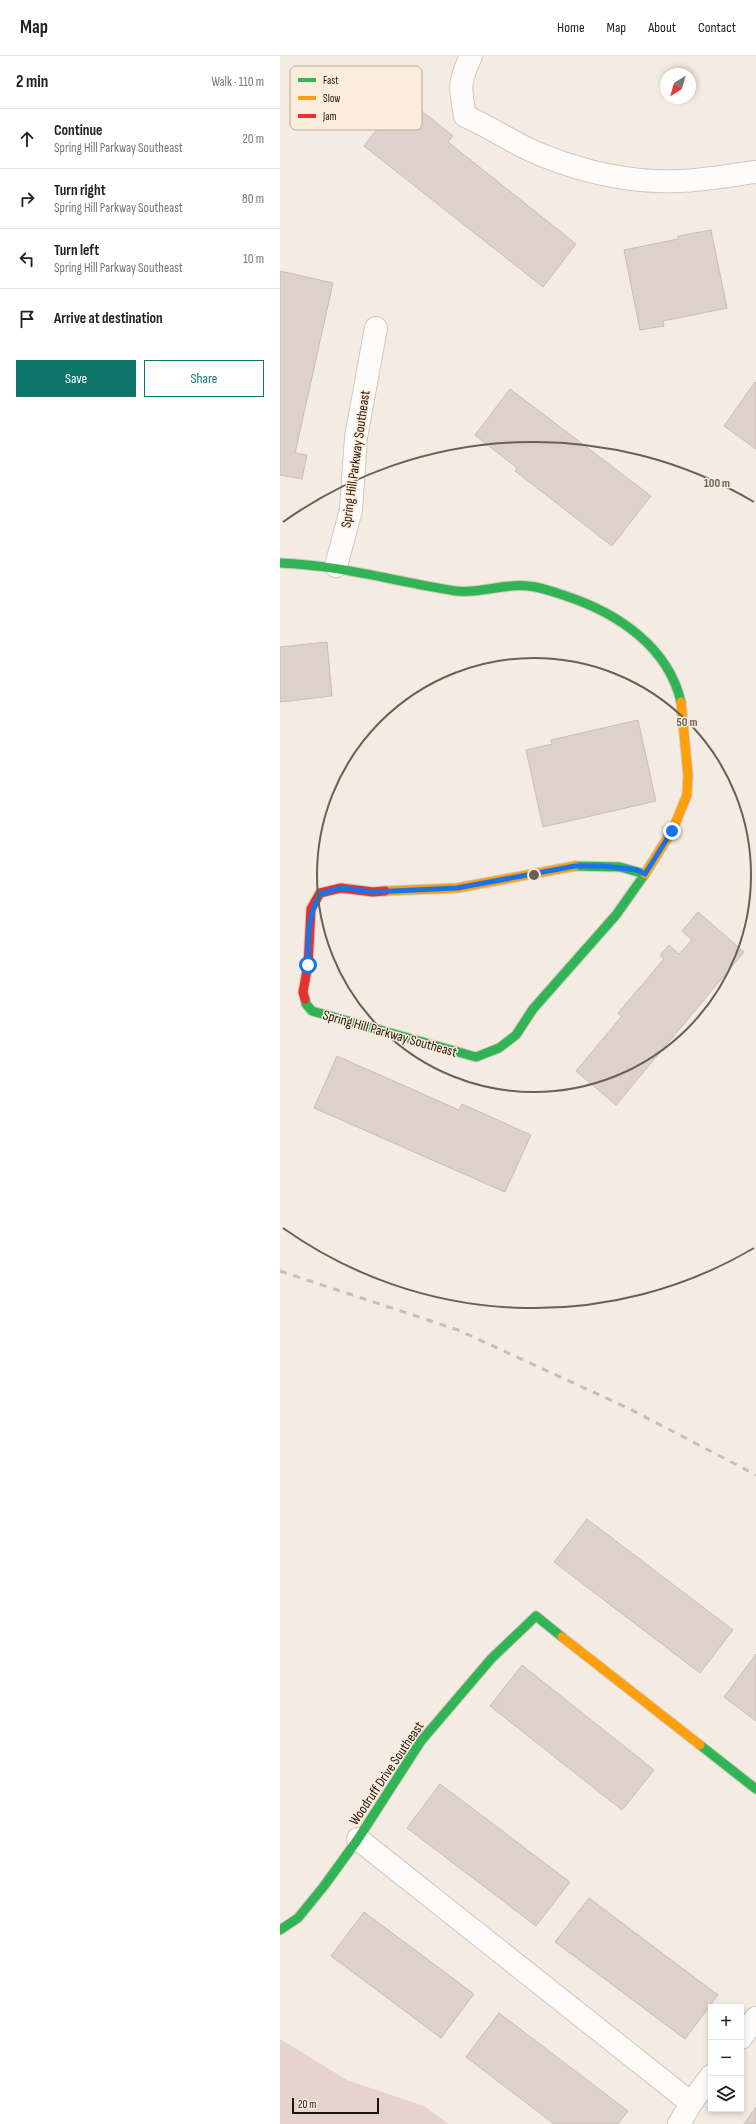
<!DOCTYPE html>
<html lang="en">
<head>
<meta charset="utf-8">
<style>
	:root { --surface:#fff; --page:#f6f6f6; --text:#222; --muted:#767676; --line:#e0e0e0; --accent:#0f766e }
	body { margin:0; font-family:"Sofia Sans Condensed",sans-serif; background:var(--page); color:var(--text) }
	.controls { position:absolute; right:12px; bottom:12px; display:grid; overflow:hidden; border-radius:0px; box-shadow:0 2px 6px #0003 }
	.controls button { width:36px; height:36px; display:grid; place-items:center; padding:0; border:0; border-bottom:1px solid var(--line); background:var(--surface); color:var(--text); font:20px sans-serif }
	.compass { position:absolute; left:380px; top:12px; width:36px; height:36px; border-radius:50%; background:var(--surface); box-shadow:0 2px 6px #0003; rotate:217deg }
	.scale { position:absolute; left:12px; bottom:10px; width:87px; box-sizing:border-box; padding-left:4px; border:2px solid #1e150b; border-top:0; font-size:11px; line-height:14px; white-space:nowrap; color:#1e150b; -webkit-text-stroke:3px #fbecdb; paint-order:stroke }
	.stop { position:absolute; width:12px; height:12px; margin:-9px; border:3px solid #1a73e8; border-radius:50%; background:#fff }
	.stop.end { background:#1a73e8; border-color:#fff; box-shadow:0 1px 4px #0008 }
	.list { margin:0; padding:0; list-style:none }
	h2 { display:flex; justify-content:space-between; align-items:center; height:52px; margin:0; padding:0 16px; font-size:17px }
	h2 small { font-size:13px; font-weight:400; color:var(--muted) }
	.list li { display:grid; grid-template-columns:26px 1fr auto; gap:12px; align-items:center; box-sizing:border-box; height:60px; padding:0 16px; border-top:1px solid var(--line) }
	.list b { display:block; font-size:15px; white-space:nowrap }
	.list p { margin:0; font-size:13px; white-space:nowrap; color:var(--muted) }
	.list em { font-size:13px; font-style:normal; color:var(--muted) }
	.actions { display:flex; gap:8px; padding:12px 16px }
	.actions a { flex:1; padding:9px 0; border:1px solid var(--accent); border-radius:0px; text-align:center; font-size:14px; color:var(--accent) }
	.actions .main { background:var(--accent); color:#fff }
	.icon { flex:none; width:22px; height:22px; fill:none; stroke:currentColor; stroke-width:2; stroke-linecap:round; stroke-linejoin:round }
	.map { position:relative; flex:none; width:476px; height:2068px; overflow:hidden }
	header { display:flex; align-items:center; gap:24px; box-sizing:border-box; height:56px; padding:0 20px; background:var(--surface); border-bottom:1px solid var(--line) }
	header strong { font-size:19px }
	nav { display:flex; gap:22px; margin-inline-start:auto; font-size:14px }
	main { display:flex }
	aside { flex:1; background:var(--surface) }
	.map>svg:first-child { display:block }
	.green { fill:#e7d3ce }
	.building { fill:#ddd1ca; stroke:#c9beb7 }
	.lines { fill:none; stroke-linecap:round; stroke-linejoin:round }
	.street-casing { stroke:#d1c8bf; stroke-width:24 }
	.fast-casing { stroke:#d1c8bf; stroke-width:11 }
	.slow-casing { stroke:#d1c8bf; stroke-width:11 }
	.jam-casing { stroke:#d1c8bf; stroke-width:11 }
	.street { stroke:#fdfcfb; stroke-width:22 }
	.fast { stroke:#30b455; stroke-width:9 }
	.slow { stroke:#ff9f0a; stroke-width:9 }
	.jam { stroke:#e5322d; stroke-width:9 }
	.rail { stroke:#c2c0bd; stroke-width:3; stroke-dasharray:7 7; stroke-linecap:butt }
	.route { stroke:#1a73e8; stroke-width:5 }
	.ring { fill:none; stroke:#696056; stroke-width:2 }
	.labels { text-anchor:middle; stroke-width:3; stroke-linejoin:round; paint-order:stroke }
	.street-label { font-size:14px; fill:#1e150b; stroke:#fbecdb }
	.key { fill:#fbecdb; stroke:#b9ac9d; stroke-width:1 }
	.key-label { font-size:11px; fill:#1e150b }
	.centre { fill:#696056; stroke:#fbecdb; stroke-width:2 }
	.ring-label { font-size:12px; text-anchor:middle; font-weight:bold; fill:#696056; stroke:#fbecdb; stroke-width:3; stroke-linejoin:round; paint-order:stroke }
</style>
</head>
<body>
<header>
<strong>Map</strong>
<nav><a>Home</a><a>Map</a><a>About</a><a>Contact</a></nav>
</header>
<main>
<aside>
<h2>2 min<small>Walk · 110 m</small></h2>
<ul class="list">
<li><svg class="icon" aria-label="ahead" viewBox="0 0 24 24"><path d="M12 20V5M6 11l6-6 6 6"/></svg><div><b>Continue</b><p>Spring Hill Parkway Southeast</p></div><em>20 m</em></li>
<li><svg class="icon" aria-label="right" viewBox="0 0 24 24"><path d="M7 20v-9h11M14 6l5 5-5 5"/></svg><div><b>Turn right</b><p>Spring Hill Parkway Southeast</p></div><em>80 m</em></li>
<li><svg class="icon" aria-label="left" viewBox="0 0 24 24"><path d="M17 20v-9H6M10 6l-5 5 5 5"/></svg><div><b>Turn left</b><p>Spring Hill Parkway Southeast</p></div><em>10 m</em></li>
<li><svg class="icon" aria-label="arrive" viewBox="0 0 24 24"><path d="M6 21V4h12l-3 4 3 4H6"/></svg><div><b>Arrive at destination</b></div></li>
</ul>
<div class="actions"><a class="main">Save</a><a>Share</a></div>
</aside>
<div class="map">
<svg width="476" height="2068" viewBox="0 0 476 2068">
	<rect width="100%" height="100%" fill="#f4ebe2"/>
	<!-- green -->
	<path class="green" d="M 0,1983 L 67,2024 L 146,2051 L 168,2068 L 0,2068 Z"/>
	<!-- building -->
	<g class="building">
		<path d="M 123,40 L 173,80 L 168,86 L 296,188 L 263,231 L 84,90 Z"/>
		<path d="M 431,174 L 447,252 L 383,265 L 384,270 L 360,274 L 344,194 L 398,183 L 398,180 Z"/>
		<path d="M 0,215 L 53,227 L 15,397 L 27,399 L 22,423 L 0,419 Z"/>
		<path d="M 475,326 L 476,327 L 476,393 L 444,370 Z"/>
		<path d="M 230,333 L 371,440 L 332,490 L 235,415 L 237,412 L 195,379 Z"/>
		<path d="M 47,586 L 52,640 L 0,646 L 0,591 Z"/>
		<path d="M 358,664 L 376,745 L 263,771 L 246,694 L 272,688 L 271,684 Z"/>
		<path d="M 418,856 L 464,896 L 336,1049 L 296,1015 L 342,960 L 338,957 L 384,903 L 380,900 L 389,889 L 399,898 L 412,884 L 402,875 Z"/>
		<path d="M 57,1000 L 179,1054 L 182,1048 L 251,1079 L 225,1136 L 34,1052 Z"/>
		<path d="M 307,1463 L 453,1574 L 420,1617 L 274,1506 Z"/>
		<path d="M 476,1598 L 476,1665 L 444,1641 Z"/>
		<path d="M 242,1609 L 374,1714 L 342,1754 L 210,1650 Z"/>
		<path d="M 160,1728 L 290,1826 L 256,1870 L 127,1772 Z"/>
		<path d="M 309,1842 L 438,1939 L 405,1983 L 275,1886 Z"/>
		<path d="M 84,1856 L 194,1938 L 161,1982 L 51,1900 Z"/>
		<path d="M 219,1957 L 348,2055 L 338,2068 L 274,2068 L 186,2001 Z"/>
		<path d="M 476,2051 L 476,2068 L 464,2068 Z"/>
	</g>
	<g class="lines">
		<defs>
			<g id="street">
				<path d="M 191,0 C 178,28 180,31 185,60 C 213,72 235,89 264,100 C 307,117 353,127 400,125 C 426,124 451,119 476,116"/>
				<path d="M 56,510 L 71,454 L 76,381 L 96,272"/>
				<path d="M 78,1783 L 411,2047"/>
				<path d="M 461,1982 L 476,1962"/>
				<path d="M 399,2068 L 411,2047 L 431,2020"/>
			</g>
			<g id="fast">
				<path d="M 0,507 C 60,509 117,526 176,535 C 200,538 224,527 248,530 C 261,531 274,536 286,540 C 337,557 388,590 401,646"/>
				<path d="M 25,943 L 26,948 L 32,955 L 196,1001 L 219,992 L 236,979 L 253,953 L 336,859 L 365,818 L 340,811 L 295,810"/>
				<path d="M 420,1689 L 476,1733"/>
				<path d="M 0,1874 L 18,1862 L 44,1830 L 78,1783 L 141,1685 L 211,1603 L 256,1560 L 282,1581"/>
			</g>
			<g id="slow">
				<path d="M 365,818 L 393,773 L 407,739 L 408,719 L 401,646"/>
				<path d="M 105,835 L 177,832 L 295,810"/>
				<path d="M 282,1581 L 420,1689"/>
			</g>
			<path id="jam" d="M 25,943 L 23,936 L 28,909 L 31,853 L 40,837 L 61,832 L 93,836 L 105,835"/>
		</defs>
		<!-- street casing -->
		<use href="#street" class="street-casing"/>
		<!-- fast casing -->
		<use href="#fast" class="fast-casing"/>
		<!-- slow casing -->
		<use href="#slow" class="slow-casing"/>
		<!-- jam casing -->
		<use href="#jam" class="jam-casing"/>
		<!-- street -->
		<use href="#street" class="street"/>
		<!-- fast -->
		<use href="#fast" class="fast"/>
		<!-- slow -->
		<use href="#slow" class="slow"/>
		<!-- jam -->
		<use href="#jam" class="jam"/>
		<!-- rail -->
		<path class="rail" d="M 0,1215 L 178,1274 L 350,1353 L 476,1419"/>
	</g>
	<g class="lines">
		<!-- route -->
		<path class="route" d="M 28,909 C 28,883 27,861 40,838 L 61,832 L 92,836 L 177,832 L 295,810 L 323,810 L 357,814 L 365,818 L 392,775"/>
	</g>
	<!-- distance rings -->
	<g class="ring">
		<circle cx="254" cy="819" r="217"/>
		<path d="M474 1192A433 433 0 0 1 3 1172M3 466A433 433 0 0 1 474 446"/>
	</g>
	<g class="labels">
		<!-- street labels -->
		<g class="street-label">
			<text transform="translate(75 403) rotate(-82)" y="5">Spring Hill Parkway Southeast</text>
			<text transform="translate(110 977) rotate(16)" y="5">Spring Hill Parkway Southeast</text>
			<text transform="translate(106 1717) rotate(-56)" y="5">Woodruff Drive Southeast</text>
		</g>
	</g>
	<!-- legend -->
	<rect x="10" y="10" width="132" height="64" rx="6" class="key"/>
	<rect x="18" y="22" width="18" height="4" fill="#30b455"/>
	<rect x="18" y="40" width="18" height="4" fill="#ff9f0a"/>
	<rect x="18" y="58" width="18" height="4" fill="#e5322d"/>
	<g class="key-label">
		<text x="43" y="28">Fast</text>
		<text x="43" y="46">Slow</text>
		<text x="43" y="64">Jam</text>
	</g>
	<circle cx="254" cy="819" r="6" class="centre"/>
	<g class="ring-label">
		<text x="437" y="431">100 m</text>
		<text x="407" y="670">50 m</text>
	</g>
</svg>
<div class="controls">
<button>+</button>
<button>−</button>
<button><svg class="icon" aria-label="layers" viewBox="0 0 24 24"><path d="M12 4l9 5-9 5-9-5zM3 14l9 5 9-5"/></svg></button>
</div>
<svg class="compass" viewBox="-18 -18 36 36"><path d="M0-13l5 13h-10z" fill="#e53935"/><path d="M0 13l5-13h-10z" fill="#767676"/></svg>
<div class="scale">20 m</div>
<div class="stop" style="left:28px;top:909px"></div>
<div class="stop end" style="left:392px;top:775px"></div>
</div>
</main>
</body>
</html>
